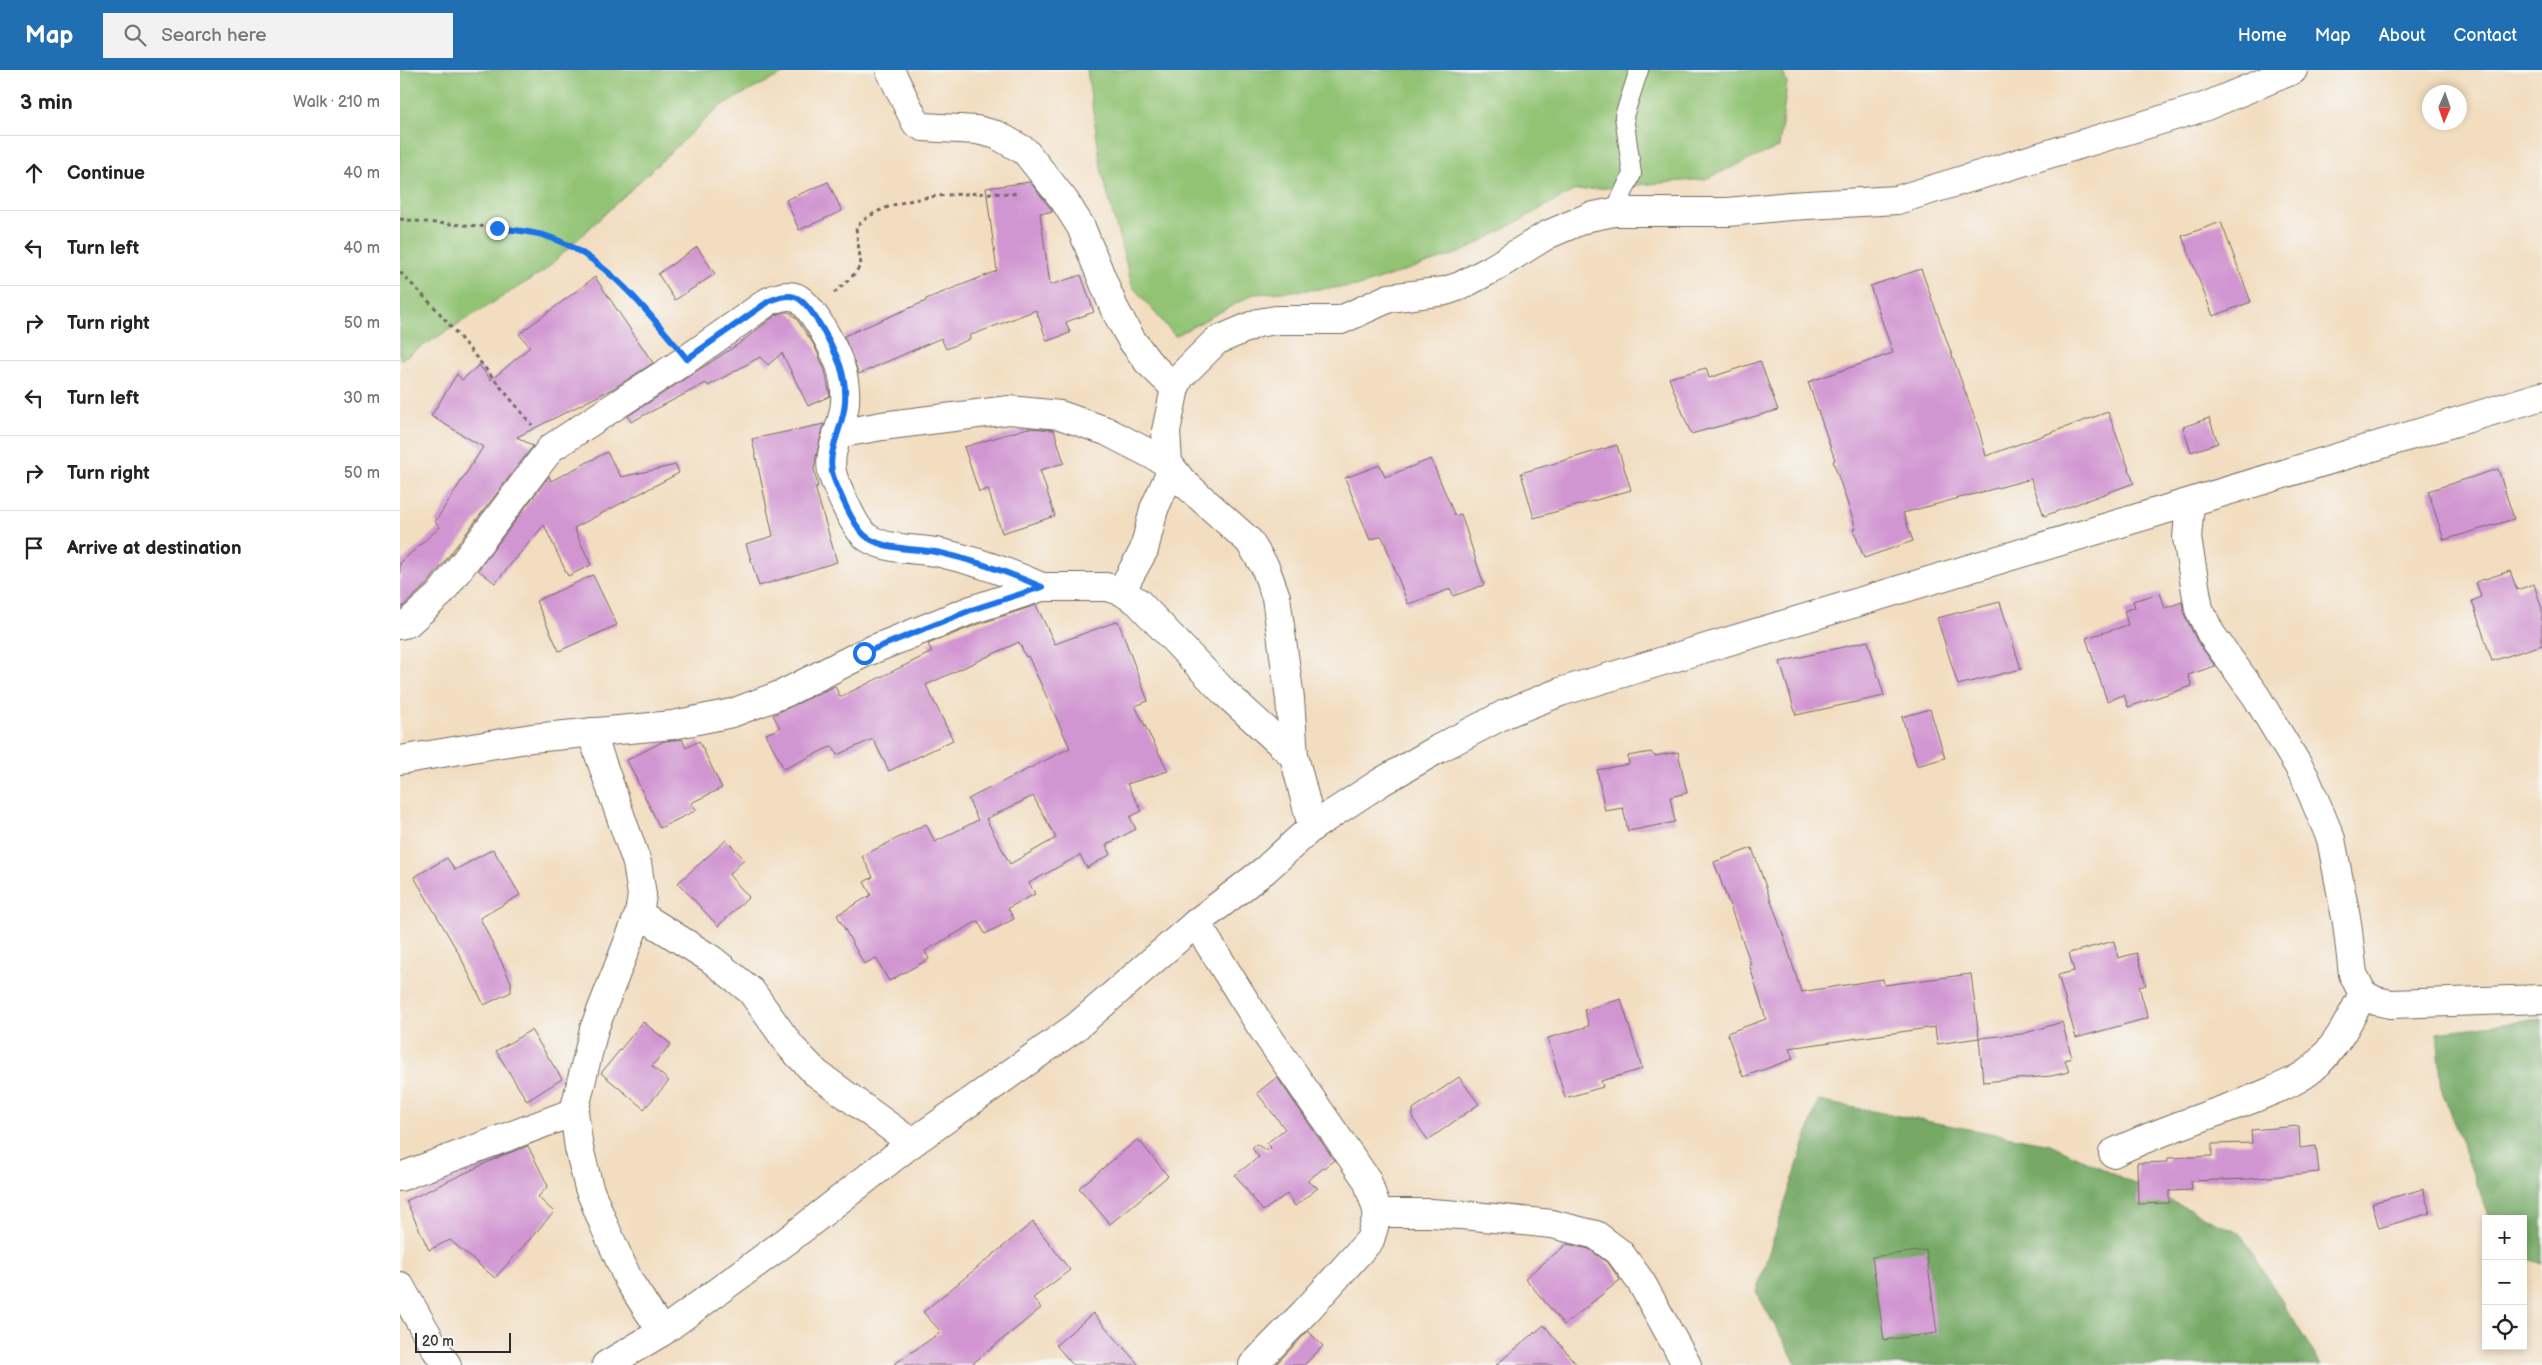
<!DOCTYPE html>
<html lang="en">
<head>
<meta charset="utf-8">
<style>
	:root { --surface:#fff; --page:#f2f2f2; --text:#222; --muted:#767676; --line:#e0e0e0; --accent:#1f6fb2 }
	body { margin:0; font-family:"Balsamiq Sans",sans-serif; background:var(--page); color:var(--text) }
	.controls { position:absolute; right:15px; bottom:15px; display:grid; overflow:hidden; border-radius:0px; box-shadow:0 2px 8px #0003 }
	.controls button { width:45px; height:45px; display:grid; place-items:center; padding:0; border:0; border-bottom:1px solid var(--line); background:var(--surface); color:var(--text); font:25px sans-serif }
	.compass { position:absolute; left:2022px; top:15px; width:45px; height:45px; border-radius:50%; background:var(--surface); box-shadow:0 2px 8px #0003; rotate:182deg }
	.scale { position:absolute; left:15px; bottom:12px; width:96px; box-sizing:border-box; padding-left:5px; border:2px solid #2b2b2b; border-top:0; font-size:14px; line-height:18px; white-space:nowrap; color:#2b2b2b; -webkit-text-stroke:4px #f6f6f2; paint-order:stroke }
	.stop { position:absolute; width:15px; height:15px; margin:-11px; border:4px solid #1a73e8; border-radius:50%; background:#fff }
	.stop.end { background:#1a73e8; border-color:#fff; box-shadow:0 1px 5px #0008 }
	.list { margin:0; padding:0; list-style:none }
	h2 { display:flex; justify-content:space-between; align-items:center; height:65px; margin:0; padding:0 20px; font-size:21px }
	h2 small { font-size:16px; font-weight:400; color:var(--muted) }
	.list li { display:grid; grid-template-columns:32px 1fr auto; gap:15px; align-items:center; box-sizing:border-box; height:75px; padding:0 20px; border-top:1px solid var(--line) }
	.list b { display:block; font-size:19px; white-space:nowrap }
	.list em { font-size:16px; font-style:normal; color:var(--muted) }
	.icon { flex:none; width:28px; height:28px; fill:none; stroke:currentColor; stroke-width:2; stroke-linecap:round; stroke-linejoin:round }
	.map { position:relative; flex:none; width:2142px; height:1295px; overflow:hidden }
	header { display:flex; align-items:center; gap:30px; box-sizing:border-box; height:70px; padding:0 25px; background:var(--accent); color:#fff }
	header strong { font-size:24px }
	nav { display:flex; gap:28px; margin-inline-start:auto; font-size:18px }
	.search { width:350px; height:45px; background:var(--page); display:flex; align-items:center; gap:12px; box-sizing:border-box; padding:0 18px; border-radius:0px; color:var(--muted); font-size:19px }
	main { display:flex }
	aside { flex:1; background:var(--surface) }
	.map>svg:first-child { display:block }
	.green { fill:#91c373; stroke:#5e774f }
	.forest { fill:#74a965; stroke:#506a48 }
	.building { fill:#d196d1; fill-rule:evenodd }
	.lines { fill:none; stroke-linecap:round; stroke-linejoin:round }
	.lane-casing { stroke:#71695f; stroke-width:20 }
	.street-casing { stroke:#71695f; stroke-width:30 }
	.path { stroke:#71695f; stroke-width:3; stroke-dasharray:4 4; stroke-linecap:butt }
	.lane { stroke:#fff; stroke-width:18 }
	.street { stroke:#fff; stroke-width:28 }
	.route { stroke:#1a73e8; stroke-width:6 }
</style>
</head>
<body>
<header>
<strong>Map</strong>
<div class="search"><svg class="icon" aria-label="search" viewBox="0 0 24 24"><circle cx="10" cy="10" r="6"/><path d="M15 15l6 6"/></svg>Search here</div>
<nav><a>Home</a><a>Map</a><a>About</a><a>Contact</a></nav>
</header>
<main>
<aside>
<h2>3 min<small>Walk · 210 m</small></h2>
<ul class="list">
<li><svg class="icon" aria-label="ahead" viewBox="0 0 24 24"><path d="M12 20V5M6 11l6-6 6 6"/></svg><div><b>Continue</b></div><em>40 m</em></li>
<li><svg class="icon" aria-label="left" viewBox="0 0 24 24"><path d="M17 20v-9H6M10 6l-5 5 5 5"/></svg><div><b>Turn left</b></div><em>40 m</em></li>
<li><svg class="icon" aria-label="right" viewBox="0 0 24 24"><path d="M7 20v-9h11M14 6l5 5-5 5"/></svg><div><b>Turn right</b></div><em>50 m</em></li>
<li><svg class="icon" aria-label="left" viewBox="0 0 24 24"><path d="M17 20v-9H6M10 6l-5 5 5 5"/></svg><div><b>Turn left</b></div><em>30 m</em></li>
<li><svg class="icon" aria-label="right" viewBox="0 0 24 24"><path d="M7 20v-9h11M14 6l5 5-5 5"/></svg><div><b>Turn right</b></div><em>50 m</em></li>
<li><svg class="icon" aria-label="arrive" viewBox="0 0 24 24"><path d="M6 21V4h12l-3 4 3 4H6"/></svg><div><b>Arrive at destination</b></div></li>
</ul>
</aside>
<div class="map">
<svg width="2142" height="1295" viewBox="0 0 2142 1295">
	<rect width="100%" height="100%" fill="#f6f6f2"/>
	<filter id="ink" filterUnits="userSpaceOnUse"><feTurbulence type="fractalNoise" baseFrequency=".02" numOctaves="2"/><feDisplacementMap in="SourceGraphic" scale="10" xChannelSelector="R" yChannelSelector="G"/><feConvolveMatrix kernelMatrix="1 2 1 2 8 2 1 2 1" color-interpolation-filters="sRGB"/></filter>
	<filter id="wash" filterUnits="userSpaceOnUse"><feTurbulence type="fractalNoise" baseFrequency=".0096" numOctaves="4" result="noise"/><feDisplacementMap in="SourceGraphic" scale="20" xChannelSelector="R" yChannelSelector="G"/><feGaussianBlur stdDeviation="1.12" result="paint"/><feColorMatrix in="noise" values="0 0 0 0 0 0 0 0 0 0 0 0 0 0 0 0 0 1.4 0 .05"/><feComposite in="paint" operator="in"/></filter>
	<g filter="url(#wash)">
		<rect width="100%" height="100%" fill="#f2ddc0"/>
		<!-- green -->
		<g class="green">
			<path d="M 0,0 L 390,0 L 320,36 L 144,201 L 0,290 Z"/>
			<path d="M 687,0 L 1382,0 L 1387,13 L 1379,77 L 1305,109 L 1173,121 L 1062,182 L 959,216 L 854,224 L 775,266 L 732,216 L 702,103 Z"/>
		</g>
		<!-- forest -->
		<g class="forest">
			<path d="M 2142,949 L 2142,1194 L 2123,1187 L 2123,1149 L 2090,1149 L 2042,1021 L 2037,962 Z"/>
			<path d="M 1418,1031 L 1650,1074 L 1841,1164 L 1921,1295 L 1397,1295 L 1356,1222 Z"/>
		</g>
		<g id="blocks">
			<!-- building -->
			<g class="building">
				<path d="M 428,112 L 442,141 L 399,160 L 386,130 Z"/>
				<path d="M 630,112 L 652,140 L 652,142 L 640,143 L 650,215 L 681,205 L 694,242 L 666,252 L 670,263 L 647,271 L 636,240 L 569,266 L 570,269 L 546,279 L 541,268 L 459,304 L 444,266 L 526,231 L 526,229 L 597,201 L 586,118 Z"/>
				<path d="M 1821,152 L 1851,232 L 1813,246 L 1782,166 Z"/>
				<path d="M 297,177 L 315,204 L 275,230 L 258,204 Z"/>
				<path d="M 1521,199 L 1579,360 L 1586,386 L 1708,342 L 1734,413 L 1644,446 L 1631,409 L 1503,443 L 1513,471 L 1464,488 L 1453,459 L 1456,458 L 1433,391 L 1435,390 L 1408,312 L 1493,283 L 1470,216 Z"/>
				<path d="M 195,207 L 253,293 L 214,318 L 117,367 L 133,376 L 28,513 L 0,539 L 0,493 L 40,457 L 35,452 L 83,377 L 31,346 L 57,304 L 62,310 L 79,295 L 91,310 L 130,277 L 119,264 Z"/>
				<path d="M 385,242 L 389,242 L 396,248 L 414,275 L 425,300 L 430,326 L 408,336 L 382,283 L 368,295 L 360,287 L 308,316 L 306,313 L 231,352 L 228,346 L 337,275 L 376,245 Z"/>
				<path d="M 1360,291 L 1378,340 L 1291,364 L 1269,308 L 1306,298 L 1309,308 Z"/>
				<path d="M 1809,348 L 1818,373 L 1791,382 L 1783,357 Z"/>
				<path d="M 424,354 L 416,387 L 414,399 L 418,417 L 415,417 L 437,492 L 359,516 L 346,474 L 373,466 L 352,369 Z"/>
				<path d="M 628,358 L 654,360 L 664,393 L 640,400 L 655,446 L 602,463 L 588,419 L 579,422 L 564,377 Z"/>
				<path d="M 1217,375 L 1231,420 L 1134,448 L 1121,403 Z"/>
				<path d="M 207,382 L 221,407 L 276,395 L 279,403 L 174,458 L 191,495 L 168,506 L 144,455 L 95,513 L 78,500 L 149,406 L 151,411 Z"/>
				<path d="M 1031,389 L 1055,446 L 1061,444 L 1084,515 L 1053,526 L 1051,519 L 1008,534 L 982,466 L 970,470 L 945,408 L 980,395 L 985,407 Z"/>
				<path d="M 2098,399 L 2114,449 L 2044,470 L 2028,421 Z"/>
				<path d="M 2110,501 L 2117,520 L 2134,514 L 2142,539 L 2142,575 L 2092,591 L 2072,531 L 2081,527 L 2076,512 Z"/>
				<path d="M 193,505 L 217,555 L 159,581 L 136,531 Z"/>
				<path d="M 1760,523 L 1765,538 L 1782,532 L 1785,546 L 1797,571 L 1815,596 L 1788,605 L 1792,616 L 1728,637 L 1724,625 L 1707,631 L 1686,568 L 1728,555 L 1724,541 L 1735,537 L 1733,531 Z"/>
				<path d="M 1600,532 L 1621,599 L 1558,615 L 1537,548 Z"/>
				<path d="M 636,535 L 655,574 L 718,551 L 748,631 L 735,636 L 768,701 L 727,714 L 742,741 L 730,747 L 736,759 L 706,775 L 711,784 L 687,798 L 680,785 L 629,813 L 635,824 L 608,838 L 614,849 L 585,864 L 578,851 L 525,881 L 529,889 L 489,911 L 476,888 L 464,894 L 437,845 L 471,825 L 464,812 L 473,807 L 462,786 L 526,754 L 535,772 L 578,750 L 568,729 L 670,678 L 628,586 L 626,587 L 619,572 L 526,615 L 553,670 L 489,701 L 473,669 L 437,685 L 433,677 L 428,678 L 384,699 L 366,664 L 380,658 L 373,645 L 435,616 L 440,627 L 532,582 L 528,574 L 576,555 ZM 633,726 L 656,768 L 610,794 L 586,749 Z"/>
				<path d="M 1468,571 L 1484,626 L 1396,645 L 1380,592 Z"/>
				<path d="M 1530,639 L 1545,688 L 1517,696 L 1502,647 Z"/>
				<path d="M 282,669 L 286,678 L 299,671 L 322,718 L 291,733 L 297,740 L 260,758 L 227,690 L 264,671 Z"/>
				<path d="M 1251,682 L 1254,686 L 1278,682 L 1287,723 L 1270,727 L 1275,752 L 1228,761 L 1223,738 L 1205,741 L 1197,700 L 1229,694 L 1228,686 Z"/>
				<path d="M 326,770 L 344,789 L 329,805 L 349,827 L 318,856 L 278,813 Z"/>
				<path d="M 1352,778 L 1385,870 L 1401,922 L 1483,909 L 1484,915 L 1571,904 L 1579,968 L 1537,974 L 1535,957 L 1389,978 L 1393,989 L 1343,1007 L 1327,963 L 1366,949 L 1349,894 L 1351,894 L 1314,792 Z"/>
				<path d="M 93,779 L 120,825 L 80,848 L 111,912 L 111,922 L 84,935 L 58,882 L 14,807 L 47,788 L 55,800 Z"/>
				<path d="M 1714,871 L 1718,888 L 1737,883 L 1746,915 L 1739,917 L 1748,948 L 1676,968 L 1658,905 L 1674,901 L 1669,883 Z"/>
				<path d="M 1221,929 L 1242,999 L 1201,1011 L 1203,1017 L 1165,1028 L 1148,968 L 1189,956 L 1184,940 Z"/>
				<path d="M 243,952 L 271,974 L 252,996 L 269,1011 L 244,1039 L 201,1003 Z"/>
				<path d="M 1662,952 L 1672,988 L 1665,990 L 1669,1002 L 1651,1006 L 1583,1012 L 1579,968 L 1622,964 Z"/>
				<path d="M 131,960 L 162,1009 L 127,1031 L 96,981 Z"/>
				<path d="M 877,1007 L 934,1090 L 907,1111 L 918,1118 L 895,1136 L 887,1124 L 863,1141 L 835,1105 L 859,1087 L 852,1078 L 856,1074 L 867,1081 L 871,1078 L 867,1073 L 885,1059 L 857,1023 Z"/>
				<path d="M 1059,1007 L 1079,1034 L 1028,1070 L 1013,1049 L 1013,1039 Z"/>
				<path d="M 1899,1056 L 1900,1078 L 1916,1076 L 1919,1102 L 1849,1109 L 1791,1111 L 1792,1120 L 1769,1121 L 1769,1133 L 1738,1134 L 1737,1093 L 1768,1092 L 1768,1088 L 1812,1086 L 1812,1074 L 1852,1073 L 1851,1060 Z"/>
				<path d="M 738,1069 L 768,1106 L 710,1154 L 679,1118 Z"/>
				<path d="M 128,1076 L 148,1116 L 138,1127 L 154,1142 L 95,1208 L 50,1170 L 29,1180 L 6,1131 L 101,1086 Z"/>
				<path d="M 2023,1119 L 2030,1143 L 1979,1158 L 1972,1133 Z"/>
				<path d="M 633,1152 L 670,1200 L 633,1228 L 641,1238 L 571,1295 L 493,1295 L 541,1262 L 523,1242 Z"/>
				<path d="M 1167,1174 L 1189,1179 L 1209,1194 L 1220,1210 L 1164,1255 L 1125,1208 Z"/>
				<path d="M 1526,1180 L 1537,1263 L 1484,1270 L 1472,1187 Z"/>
				<path d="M 693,1243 L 739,1295 L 673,1295 L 656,1275 Z"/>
				<path d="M 1144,1255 L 1177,1295 L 1096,1295 Z"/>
				<path d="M 908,1261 L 923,1276 L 904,1295 L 875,1295 Z"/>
			</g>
		</g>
	</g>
	<g filter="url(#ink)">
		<use href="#blocks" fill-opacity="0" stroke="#71695f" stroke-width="1"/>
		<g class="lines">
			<defs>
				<path id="lane" d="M 1214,142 L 1232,104 L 1224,46 L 1239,0"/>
				<g id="street">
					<path d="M 490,0 L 516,53 L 523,57 L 577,60 L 597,65 L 625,81 L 664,130 L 681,157 L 714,238 L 731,269 L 748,292 L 775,318"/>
					<path d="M 437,364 L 482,356 L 609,340 L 660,345 L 706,361 L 768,393"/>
					<path d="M 1790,433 L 1787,468 L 1799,539 L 1811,564 L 1856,626 L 1905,707 L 1931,769 L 1947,853 L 1953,904 L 1963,924 L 1976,931 L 1991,934 L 2142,929"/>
					<path d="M 721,521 L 744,480 L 754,439 L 772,399"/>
					<path d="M 0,555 L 8,553 L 40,524 L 151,378 L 287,289 L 369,231 C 377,228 386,224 395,227 C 411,232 434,279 440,295 C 444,307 446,319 445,332 C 444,358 424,383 434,409 C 441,425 454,459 468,468 C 488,481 519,478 541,483 C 576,491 610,503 642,517"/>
					<path d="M 191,662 L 237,793 L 242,825 L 239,844 L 194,959 L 174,1042 L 179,1078 L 189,1118 L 204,1155 L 229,1211 L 262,1262"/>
					<path d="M 0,690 L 132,668 L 273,655 L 332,643 L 385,623 L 464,583 L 571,540 L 642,517 L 706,517 L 721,521 L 738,532 L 823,621 L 894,686"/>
					<path d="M 912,757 L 894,686 L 890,629 L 876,527 L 865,497 L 849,471 L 782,411 L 768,393 L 766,361 L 775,318 L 780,307 L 816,271 L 858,253 L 876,250 L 941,250 L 989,228 L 1045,221 L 1060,216 L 1092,199 L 1147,165 L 1189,147 L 1214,142 L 1328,142 L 1390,136 L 1497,130 L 1804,37 L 1893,0"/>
					<path d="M 239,844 L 311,889 L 351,921 L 391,977 L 416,1003 L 512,1073"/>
					<path d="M 796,853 L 860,955 L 967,1110 L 978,1143 L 970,1170 L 905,1242 L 853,1295"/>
					<path d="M 1713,1083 C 1759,1061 1808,1046 1855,1028 C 1873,1020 1897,1012 1912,999 C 1936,978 1949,951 1963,924"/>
					<path d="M 0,1107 L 174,1042"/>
					<path d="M 978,1143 L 1030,1143 L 1074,1146 L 1152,1154 L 1196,1165 L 1220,1183 L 1241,1212 L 1287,1295"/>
					<path d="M 0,1216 L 35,1278 L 47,1295"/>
					<path d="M 206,1295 L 262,1262 L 388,1170 L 512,1073 L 676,957 L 796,853 L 865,800 L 912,757 L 981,712 L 1038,679 L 1105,644 L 1160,622 L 2142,326"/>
				</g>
			</defs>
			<!-- lane casing -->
			<use href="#lane" class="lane-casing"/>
			<!-- street casing -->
			<use href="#street" class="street-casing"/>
			<!-- path -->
			<g class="path">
				<path d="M 0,149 C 47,156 95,154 141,165 C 191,176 236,227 268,266"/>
				<path d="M 0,202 L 38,241 L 132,355"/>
				<path d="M 434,223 L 451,208 L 461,195 L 456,158 C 485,122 576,122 619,124"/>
			</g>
			<!-- lane -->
			<use href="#lane" class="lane"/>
			<!-- street -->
			<use href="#street" class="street"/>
		</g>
	</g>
	<g class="lines" filter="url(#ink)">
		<!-- route -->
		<path class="route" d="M 97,158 C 112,160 128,161 143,165 C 204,183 248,242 287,289 L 369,231 C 377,228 386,224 395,227 C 411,232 434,279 440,295 C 444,307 446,319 445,332 C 444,358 424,383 434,409 C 441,425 454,459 468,468 C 488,481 519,478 541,483 C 576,491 610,503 642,517 L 571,540 L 464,583"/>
	</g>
</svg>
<div class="controls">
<button>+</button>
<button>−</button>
<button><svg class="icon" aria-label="locate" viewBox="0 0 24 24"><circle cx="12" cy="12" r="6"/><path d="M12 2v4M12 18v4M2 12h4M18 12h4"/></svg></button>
</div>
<svg class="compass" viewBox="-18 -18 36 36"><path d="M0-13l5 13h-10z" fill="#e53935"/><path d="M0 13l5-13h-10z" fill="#767676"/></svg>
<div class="scale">20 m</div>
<div class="stop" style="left:464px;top:583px"></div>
<div class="stop end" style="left:97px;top:158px"></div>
</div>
</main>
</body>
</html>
